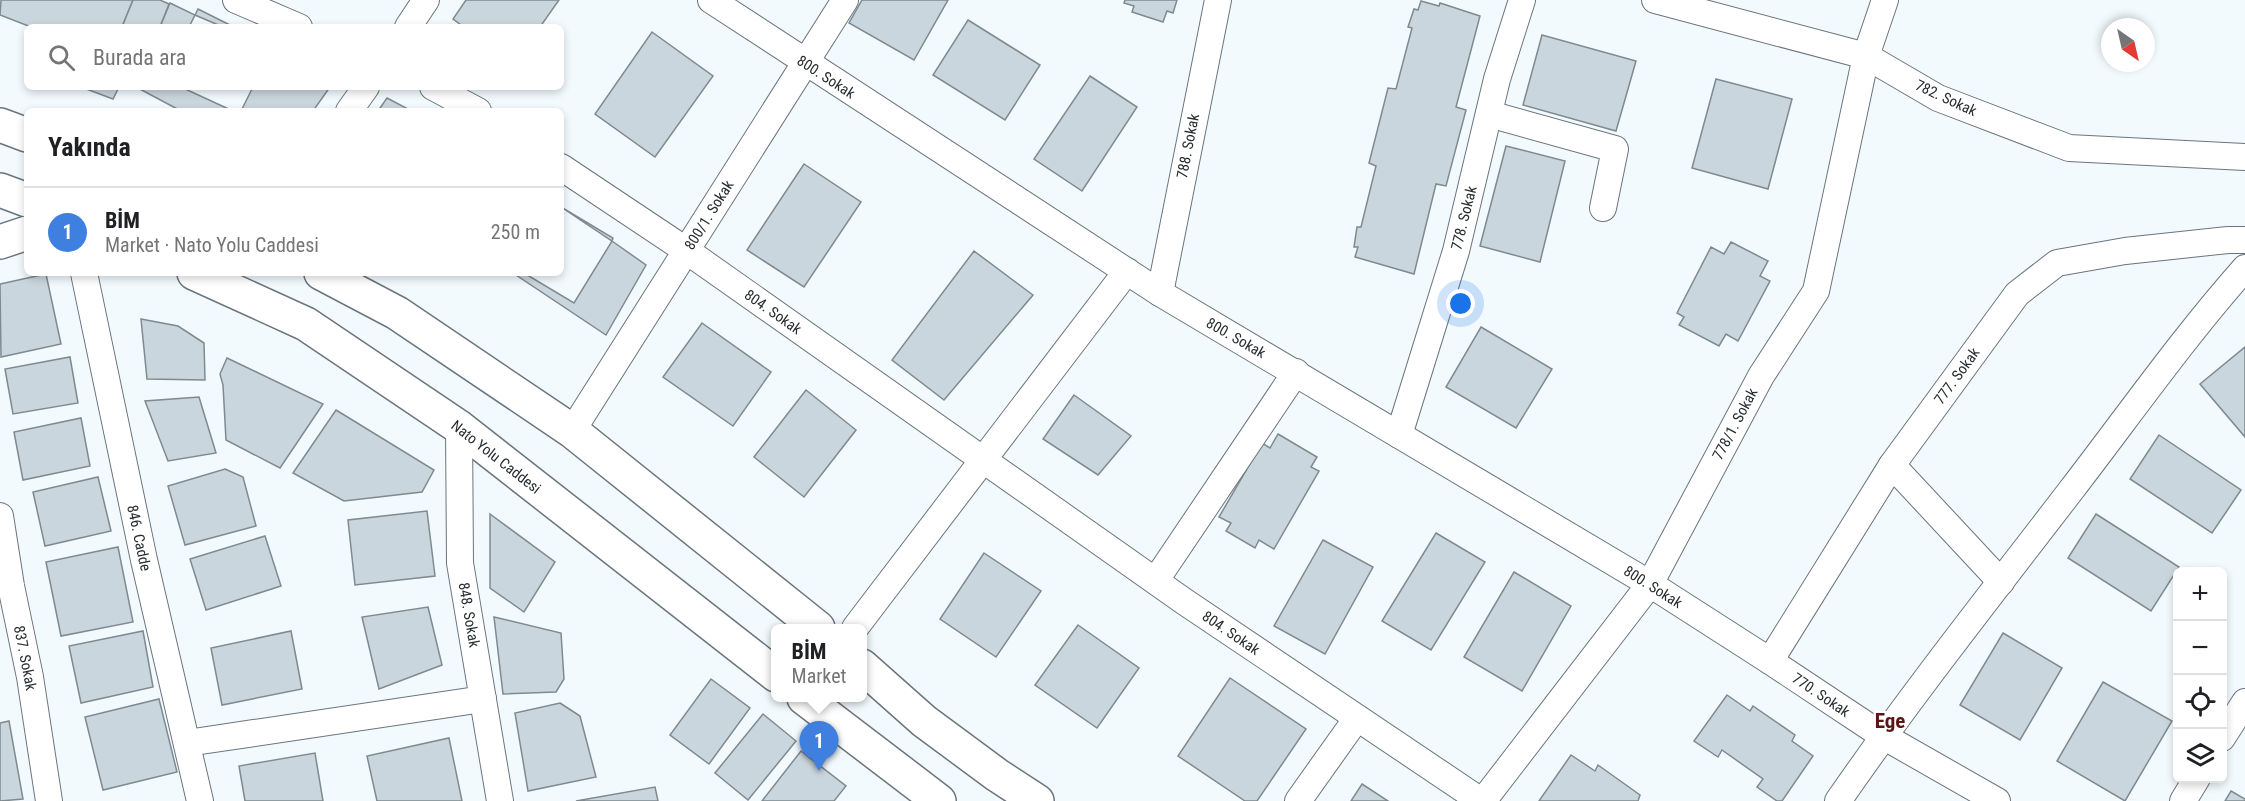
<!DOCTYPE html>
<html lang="tr">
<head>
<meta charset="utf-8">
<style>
	:root { --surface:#fff; --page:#f6f6f6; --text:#202124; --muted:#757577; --line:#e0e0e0; --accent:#111827 }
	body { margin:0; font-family:"Roboto Condensed",sans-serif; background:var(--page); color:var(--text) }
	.controls { position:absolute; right:18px; bottom:18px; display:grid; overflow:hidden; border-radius:9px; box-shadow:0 3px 9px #0003 }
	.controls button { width:54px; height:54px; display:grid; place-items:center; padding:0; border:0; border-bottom:2px solid var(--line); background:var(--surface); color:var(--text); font:30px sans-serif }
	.compass { position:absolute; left:2101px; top:18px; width:54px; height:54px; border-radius:50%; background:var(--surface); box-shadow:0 3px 9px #0003; rotate:146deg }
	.you { position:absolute; left:1461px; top:304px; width:21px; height:21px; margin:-15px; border:4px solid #fff; border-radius:50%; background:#1a73e8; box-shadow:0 0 0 9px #1a73e833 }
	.badge { display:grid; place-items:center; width:39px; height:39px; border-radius:50%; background:var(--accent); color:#fff; font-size:20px; font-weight:700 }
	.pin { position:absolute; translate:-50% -50px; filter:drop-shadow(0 2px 3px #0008) }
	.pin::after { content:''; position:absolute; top:32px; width:21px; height:18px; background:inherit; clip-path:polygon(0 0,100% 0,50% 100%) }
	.popup { position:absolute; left:771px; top:624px; width:96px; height:78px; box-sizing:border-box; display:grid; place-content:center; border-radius:9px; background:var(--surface); filter:drop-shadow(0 2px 4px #0005); font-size:20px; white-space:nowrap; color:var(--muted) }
	.popup b { font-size:22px; color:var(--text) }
	.popup::after { content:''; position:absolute; left:50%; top:100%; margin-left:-12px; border:12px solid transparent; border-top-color:var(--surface) }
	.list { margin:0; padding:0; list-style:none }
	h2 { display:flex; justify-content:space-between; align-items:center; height:78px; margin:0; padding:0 24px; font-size:26px }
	h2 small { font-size:20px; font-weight:400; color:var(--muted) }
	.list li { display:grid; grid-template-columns:39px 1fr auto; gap:18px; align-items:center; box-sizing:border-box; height:90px; padding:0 24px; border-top:2px solid var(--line) }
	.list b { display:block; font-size:22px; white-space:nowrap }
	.list p { margin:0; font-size:20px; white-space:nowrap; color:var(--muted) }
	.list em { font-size:20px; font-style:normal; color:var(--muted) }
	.icon { flex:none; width:33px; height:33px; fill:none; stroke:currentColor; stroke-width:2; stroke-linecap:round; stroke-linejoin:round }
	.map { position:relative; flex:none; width:2245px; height:801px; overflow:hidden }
	.search { position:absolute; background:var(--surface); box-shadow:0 3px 9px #0003; left:24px; top:24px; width:540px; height:66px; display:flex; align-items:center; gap:15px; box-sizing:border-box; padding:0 21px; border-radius:9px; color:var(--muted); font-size:22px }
	.panel { position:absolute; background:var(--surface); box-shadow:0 3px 9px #0003; left:24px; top:108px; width:540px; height:168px; border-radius:9px }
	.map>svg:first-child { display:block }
	.building { fill:#cad6dd; stroke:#7e8a90; stroke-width:1.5 }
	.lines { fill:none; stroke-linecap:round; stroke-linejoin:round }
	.minor-casing { stroke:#6b757c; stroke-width:28 }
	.major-casing { stroke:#6b757c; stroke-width:36 }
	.minor { stroke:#fff; stroke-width:26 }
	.major { stroke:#fff; stroke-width:33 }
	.labels { text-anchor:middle; stroke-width:4.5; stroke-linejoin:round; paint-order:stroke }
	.street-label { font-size:15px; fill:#282d30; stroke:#fff }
	.district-label { font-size:21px; font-weight:bold; fill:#5a1517; stroke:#fff }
</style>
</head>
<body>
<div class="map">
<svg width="2245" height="801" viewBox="0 0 2245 801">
	<rect width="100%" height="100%" fill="#f2fafe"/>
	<!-- building -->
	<g class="building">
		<path d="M 1,0 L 133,0 L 122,27 L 31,27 L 0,15 Z"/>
		<path d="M 133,0 L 160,0 L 169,4 L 160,27 L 122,27 Z"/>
		<path d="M 466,0 L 559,0 L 540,27 L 464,27 L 453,19 Z"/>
		<path d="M 862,0 L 948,0 L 914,60 L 849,23 Z"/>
		<path d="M 1125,0 L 1177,0 L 1173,13 L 1167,11 L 1163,22 L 1132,12 L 1134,6 L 1124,3 Z"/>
		<path d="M 1421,1 L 1439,6 L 1440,3 L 1480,16 L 1456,107 L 1466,110 L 1446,186 L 1436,184 L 1414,274 L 1355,257 L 1358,247 L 1354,247 L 1357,227 L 1361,227 L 1376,166 L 1369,163 L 1388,88 L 1396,89 L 1412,28 L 1408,27 L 1414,9 L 1418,10 Z"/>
		<path d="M 170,3 L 195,15 L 189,27 L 160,27 Z"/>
		<path d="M 198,9 L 234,27 L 223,27 L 195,15 Z"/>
		<path d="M 968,20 L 1040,65 L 1005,120 L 933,75 Z"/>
		<path d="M 652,32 L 713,76 L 655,157 L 595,114 Z"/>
		<path d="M 1542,35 L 1636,61 L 1616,131 L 1523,105 Z"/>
		<path d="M 1090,76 L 1137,107 L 1082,191 L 1034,159 Z"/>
		<path d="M 1716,79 L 1792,99 L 1768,189 L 1692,168 Z"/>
		<path d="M 81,87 L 119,87 L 113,99 Z"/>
		<path d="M 136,87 L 181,87 L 233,111 L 181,111 Z"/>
		<path d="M 253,87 L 330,87 L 313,111 L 241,111 Z"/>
		<path d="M 387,98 L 410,110 L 378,111 Z"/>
		<path d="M 1506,146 L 1565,161 L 1540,262 L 1480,246 Z"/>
		<path d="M 804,164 L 861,202 L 804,287 L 747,250 Z"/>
		<path d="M 561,207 L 613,238 L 612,241 Z"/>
		<path d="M 612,241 L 646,265 L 606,335 L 513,273 L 524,273 L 574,303 Z"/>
		<path d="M 1731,242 L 1768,261 L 1760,276 L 1770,281 L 1738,341 L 1726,334 L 1719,346 L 1679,325 L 1684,317 L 1677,313 L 1711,247 L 1724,254 Z"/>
		<path d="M 974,251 L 1033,295 L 944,400 L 892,360 Z"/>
		<path d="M 46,274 L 61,344 L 1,357 L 0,284 Z"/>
		<path d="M 141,319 L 178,326 L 204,343 L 205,380 L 147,379 Z"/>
		<path d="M 702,323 L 771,372 L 733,426 L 663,377 Z"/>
		<path d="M 1481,327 L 1552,369 L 1516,428 L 1446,387 Z"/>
		<path d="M 2245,347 L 2245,437 L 2200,384 Z"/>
		<path d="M 70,357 L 78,403 L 13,414 L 5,369 Z"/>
		<path d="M 227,358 L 323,404 L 280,468 L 226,440 L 223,385 L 220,374 Z"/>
		<path d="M 806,390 L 856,430 L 804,497 L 754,457 Z"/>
		<path d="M 1074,395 L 1131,436 L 1098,475 L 1043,439 Z"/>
		<path d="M 199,397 L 216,453 L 168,461 L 145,401 Z"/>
		<path d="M 336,410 L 434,470 L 422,492 L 344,501 L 293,473 Z"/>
		<path d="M 81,418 L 90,466 L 23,480 L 14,432 Z"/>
		<path d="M 1278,434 L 1317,457 L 1311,467 L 1319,471 L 1274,549 L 1259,540 L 1255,548 L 1226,531 L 1231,523 L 1219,517 L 1262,443 L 1270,448 Z"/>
		<path d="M 2159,435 L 2241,490 L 2212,533 L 2130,479 Z"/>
		<path d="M 225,469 L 243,477 L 256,526 L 185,545 L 168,486 Z"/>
		<path d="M 98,477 L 111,531 L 45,546 L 33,492 Z"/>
		<path d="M 427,511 L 435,576 L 355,585 L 348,520 Z"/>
		<path d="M 490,514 L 555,562 L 524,612 L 490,588 Z"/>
		<path d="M 2096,514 L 2179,567 L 2151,611 L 2068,558 Z"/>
		<path d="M 1436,533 L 1485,562 L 1431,650 L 1382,621 Z"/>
		<path d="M 265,536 L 281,586 L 206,610 L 190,559 Z"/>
		<path d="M 1323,540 L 1373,567 L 1325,654 L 1274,626 Z"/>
		<path d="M 118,547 L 133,622 L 61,636 L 46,562 Z"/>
		<path d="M 984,553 L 1041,591 L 996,657 L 940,619 Z"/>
		<path d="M 1514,572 L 1571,606 L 1522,691 L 1464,657 Z"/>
		<path d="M 428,607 L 442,665 L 379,689 L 362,617 Z"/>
		<path d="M 494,617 L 561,633 L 564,679 L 556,692 L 503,694 Z"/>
		<path d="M 1078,625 L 1139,668 L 1097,728 L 1035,685 Z"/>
		<path d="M 143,631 L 153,687 L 81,703 L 69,646 Z"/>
		<path d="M 291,631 L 302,689 L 222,705 L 211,648 Z"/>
		<path d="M 2003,633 L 2062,668 L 2020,740 L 1960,705 Z"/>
		<path d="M 1230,678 L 1306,729 L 1257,801 L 1245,801 L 1178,756 Z"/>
		<path d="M 711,679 L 750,708 L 709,764 L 670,735 Z"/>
		<path d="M 2103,682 L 2172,721 L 2125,801 L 2057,761 Z"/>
		<path d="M 1727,695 L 1750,711 L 1753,706 L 1795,735 L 1792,741 L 1813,756 L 1782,801 L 1777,801 L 1757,787 L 1763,779 L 1722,750 L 1718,757 L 1694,741 Z"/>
		<path d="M 159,699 L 177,772 L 103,790 L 85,717 Z"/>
		<path d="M 560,703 L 580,716 L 596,777 L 528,791 L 515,713 Z"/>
		<path d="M 763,714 L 796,741 L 748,800 L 715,773 Z"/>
		<path d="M 9,721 L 23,799 L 0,801 L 0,723 Z"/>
		<path d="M 449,738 L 462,801 L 377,801 L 367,756 Z"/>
		<path d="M 801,751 L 846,786 L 834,801 L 762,801 Z"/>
		<path d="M 315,753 L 323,801 L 245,801 L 239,766 Z"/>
		<path d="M 1571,755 L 1595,771 L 1598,765 L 1640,795 L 1638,801 L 1539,801 Z"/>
		<path d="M 1362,784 L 1388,801 L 1351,801 Z"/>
		<path d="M 655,787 L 658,801 L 576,801 Z"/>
		<path d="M 2231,791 L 2245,799 L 2245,801 L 2225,801 Z"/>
	</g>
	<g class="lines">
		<defs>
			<g id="minor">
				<path d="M 236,0 L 299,27"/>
				<path d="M 711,0 L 1160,293 L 1650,584 L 1770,661 L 1883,736 L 1997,801"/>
				<path d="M 1655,0 L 1866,56 L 1938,98 L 2069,148 L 2245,157"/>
				<path d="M 408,27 L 426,0"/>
				<path d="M 433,87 L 478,111"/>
				<path d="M 349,111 L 366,87"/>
				<path d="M 1489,114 L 1615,149 L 1603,208"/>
				<path d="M 561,167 L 687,251 L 1185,602 L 1481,801"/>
				<path d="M 84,273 L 144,560 L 200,801"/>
				<path d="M 1160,293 L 1218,0"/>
				<path d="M 459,427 L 460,563 L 500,801"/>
				<path d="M 572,431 L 845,0"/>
				<path d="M 1399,435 L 1456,251 L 1497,79 L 1522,0"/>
				<path d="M 1892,465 L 2001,582"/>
				<path d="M 0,516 L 11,586 L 30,677 L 49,801"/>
				<path d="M 1156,580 L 1296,372"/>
				<path d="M 855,628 L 1127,271"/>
				<path d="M 1770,661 L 1892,465 L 2017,294 L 2057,263 L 2125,251 L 2228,240 L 2245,240"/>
				<path d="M 2222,738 L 2245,702"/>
				<path d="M 187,743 L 483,699"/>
				<path d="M 1298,801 L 1357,718"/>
				<path d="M 1483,801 L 1650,584 L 1761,376 L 1816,291 L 1866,56 L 1885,0"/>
				<path d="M 1838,801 C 1912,694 1993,592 2072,489 C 2129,415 2183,338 2245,268"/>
				<path d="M 2183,801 L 2197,778"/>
			</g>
			<g id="major">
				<path d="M 0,125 L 27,135"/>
				<path d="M 0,190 L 27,200"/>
				<path d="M 0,242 L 27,233"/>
				<path d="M 194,273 L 306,324 L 459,427 L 776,675"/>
				<path d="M 321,273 L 397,313 L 572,431 L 818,628"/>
				<path d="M 862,666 L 924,721 L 997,775 L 1037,801"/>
				<path d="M 804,698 L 939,801"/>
			</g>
		</defs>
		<!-- minor casing -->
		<use href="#minor" class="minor-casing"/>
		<!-- major casing -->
		<use href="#major" class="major-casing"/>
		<!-- minor -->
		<use href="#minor" class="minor"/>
		<!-- major -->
		<use href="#major" class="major"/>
	</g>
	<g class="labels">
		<!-- street labels -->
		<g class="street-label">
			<text transform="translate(826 77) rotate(33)" y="5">800. Sokak</text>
			<text transform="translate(1946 98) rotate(25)" y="5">782. Sokak</text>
			<text transform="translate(1188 146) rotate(-79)" y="5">788. Sokak</text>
			<text transform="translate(709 215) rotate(-58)" y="5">800/1. Sokak</text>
			<text transform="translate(1464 218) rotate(-76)" y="5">778. Sokak</text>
			<text transform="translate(773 312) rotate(35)" y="5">804. Sokak</text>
			<text transform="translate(1236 338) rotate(30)" y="5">800. Sokak</text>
			<text transform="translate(1957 376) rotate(-54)" y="5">777. Sokak</text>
			<text transform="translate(1735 424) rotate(-62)" y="5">778/1. Sokak</text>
			<text transform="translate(496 457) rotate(38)" y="5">Nato Yolu Caddesi</text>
			<text transform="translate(139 538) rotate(78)" y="5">846. Cadde</text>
			<text transform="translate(1653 587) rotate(32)" y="5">800. Sokak</text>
			<text transform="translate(469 615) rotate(80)" y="5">848. Sokak</text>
			<text transform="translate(1231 633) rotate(34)" y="5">804. Sokak</text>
			<text transform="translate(25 658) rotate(79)" y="5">837. Sokak</text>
			<text transform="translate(1821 695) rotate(34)" y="5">770. Sokak</text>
		</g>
		<!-- district labels -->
		<g class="district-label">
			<text x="1890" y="728">Ege</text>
		</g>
	</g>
</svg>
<div class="controls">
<button>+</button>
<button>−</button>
<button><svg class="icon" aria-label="locate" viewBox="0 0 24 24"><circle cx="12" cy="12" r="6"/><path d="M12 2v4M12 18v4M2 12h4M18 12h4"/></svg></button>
<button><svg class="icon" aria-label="layers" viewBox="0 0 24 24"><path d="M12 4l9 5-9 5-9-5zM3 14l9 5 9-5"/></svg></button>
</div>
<svg class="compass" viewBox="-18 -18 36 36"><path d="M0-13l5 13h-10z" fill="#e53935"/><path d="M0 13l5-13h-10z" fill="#757577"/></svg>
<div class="you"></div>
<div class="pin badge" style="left:819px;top:771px;background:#3f7fe0">1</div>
<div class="popup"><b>BİM</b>Market</div>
<div class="search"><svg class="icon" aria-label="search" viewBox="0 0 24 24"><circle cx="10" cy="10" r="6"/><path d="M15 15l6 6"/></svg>Burada ara</div>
<section class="panel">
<h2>Yakında<small></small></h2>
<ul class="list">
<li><span class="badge" style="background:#3f7fe0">1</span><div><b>BİM</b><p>Market · Nato Yolu Caddesi</p></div><em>250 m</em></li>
</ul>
</section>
</div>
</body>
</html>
